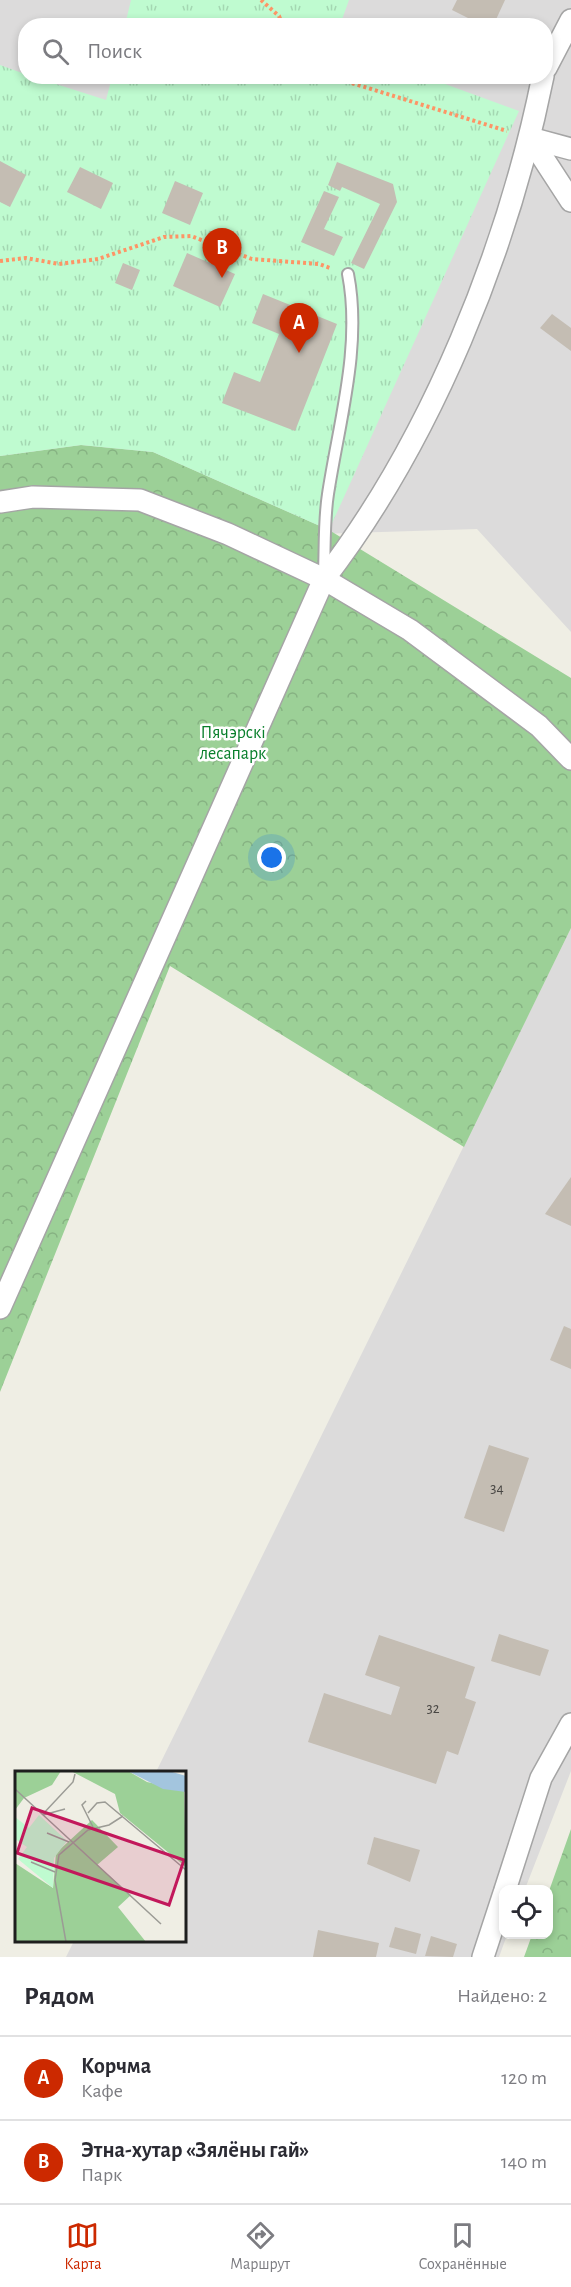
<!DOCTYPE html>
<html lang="ru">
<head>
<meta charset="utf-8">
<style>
	:root { --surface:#fff; --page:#f7f7f7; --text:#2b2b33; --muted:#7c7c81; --line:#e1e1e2; --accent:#cc2900 }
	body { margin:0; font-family:"Alegreya Sans",sans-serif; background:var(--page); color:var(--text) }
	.controls { position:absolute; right:18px; bottom:18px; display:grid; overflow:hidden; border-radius:12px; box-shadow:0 3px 9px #0003 }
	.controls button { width:54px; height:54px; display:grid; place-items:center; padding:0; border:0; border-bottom:2px solid var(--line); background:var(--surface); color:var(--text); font:30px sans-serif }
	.you { position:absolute; left:272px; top:858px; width:21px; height:21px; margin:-15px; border:4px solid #fff; border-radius:50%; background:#1a73e8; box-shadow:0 0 0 9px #1a73e833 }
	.badge { display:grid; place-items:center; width:39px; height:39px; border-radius:50%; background:var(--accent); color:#fff; font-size:20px; font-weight:700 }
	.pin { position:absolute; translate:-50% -50px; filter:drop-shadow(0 2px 3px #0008) }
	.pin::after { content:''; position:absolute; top:32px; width:21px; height:18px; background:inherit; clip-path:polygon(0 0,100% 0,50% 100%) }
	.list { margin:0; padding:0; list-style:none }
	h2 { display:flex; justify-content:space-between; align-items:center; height:78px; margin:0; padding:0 24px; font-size:26px }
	h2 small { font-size:20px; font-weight:400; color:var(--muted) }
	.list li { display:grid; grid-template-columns:39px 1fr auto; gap:18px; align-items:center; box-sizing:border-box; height:84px; padding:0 24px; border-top:2px solid var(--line) }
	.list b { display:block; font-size:22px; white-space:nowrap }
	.list p { margin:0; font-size:20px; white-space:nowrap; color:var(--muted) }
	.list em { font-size:20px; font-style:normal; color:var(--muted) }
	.icon { flex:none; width:33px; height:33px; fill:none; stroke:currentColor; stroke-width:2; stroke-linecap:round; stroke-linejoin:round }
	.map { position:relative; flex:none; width:571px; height:1957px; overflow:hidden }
	.search { position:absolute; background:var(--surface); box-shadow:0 3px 9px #0003; left:18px; right:18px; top:18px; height:66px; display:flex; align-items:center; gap:15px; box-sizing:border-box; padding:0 21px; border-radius:24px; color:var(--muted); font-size:22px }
	.sheet { height:246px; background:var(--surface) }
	nav { display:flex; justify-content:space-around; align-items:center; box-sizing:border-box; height:84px; border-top:2px solid var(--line); background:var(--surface); font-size:16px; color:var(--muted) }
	nav a { display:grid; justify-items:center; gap:3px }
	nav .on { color:var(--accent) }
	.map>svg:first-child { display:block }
	.residential { fill:#dcdbdb; fill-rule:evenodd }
	.forest { fill:url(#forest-crowns) }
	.park { fill:url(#park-tufts) }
	.building { fill:#c4bdb3 }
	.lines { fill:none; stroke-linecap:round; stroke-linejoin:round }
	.lane-casing { stroke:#a5a5a5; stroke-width:14 }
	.street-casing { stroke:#a5a5a5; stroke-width:24 }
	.path { stroke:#fd9566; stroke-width:4; stroke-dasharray:3 3; stroke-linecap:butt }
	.lane { stroke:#fff; stroke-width:10 }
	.street { stroke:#fff; stroke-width:21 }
	.labels { text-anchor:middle; stroke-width:5; stroke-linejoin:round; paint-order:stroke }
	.number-label { font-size:15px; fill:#484643 }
	.park-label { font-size:18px; fill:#087f2b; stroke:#fff }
	.inset-road { fill:none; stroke:#9b9b95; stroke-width:1.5 }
	.view { fill:#c2185b; fill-opacity:0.15; stroke:#c2185b; stroke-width:3 }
	.inset-edge { fill:none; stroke:#1e1e1e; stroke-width:3 }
</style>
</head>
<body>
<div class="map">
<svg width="571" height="1957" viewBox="0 0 571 1957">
	<defs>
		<pattern id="forest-crowns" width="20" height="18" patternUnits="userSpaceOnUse" patternTransform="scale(1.5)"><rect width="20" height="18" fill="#9cd097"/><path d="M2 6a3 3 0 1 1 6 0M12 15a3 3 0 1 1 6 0" fill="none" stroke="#86b282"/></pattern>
		<pattern id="park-tufts" width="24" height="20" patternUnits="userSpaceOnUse" patternTransform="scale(1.5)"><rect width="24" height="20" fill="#bffbd0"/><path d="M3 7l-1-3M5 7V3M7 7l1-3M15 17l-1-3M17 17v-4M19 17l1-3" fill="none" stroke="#a4d7b2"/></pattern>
	</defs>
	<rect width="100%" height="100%" fill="#efeee4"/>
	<!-- residential -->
	<g class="residential">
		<path d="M 0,0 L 571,0 L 571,632 L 477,529 L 0,544 ZM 26,26 L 546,26 L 546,76 L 26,76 Z"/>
		<path d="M 571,928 L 571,1771 L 525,1889 L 504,1890 L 504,1934 L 507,1935 L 499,1957 L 66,1957 L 74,1941 L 184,1940 L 184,1772 L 156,1772 Z"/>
	</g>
	<!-- forest -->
	<g class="forest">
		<path d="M 81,445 L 153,452 L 329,530 L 571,678 L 571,928 L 464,1147 L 170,966 L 0,1392 L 0,456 Z"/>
		<path d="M 571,1829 L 571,1957 L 524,1957 L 532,1935 L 548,1934 L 549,1891 Z"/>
	</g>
	<!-- park -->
	<g class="park">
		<path d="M 131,0 L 349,0 L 340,25 L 125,25 Z"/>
		<path d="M 0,65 L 25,74 L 26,76 L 34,77 L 106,100 L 112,77 L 426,77 L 519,111 L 329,530 L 153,452 L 81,445 L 0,456 Z"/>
	</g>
	<!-- building -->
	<g class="building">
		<path d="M 457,0 L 505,0 L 493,26 L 484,26 L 452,10 Z"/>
		<path d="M 0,161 L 26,175 L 10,207 L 0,202 Z"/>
		<path d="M 337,162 L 393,184 L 397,202 L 364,269 L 351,263 L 380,204 L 342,187 L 340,191 L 328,185 Z"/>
		<path d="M 80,167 L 113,183 L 101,209 L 67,192 Z"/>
		<path d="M 175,181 L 203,193 L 190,225 L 162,213 Z"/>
		<path d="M 324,191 L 339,197 L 324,229 L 343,237 L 334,256 L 301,242 Z"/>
		<path d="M 187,253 L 235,274 L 220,307 L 173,286 Z"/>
		<path d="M 123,263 L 140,270 L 132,290 L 115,283 Z"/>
		<path d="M 263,294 L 337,324 L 295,431 L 222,403 L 234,372 L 260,382 L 279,334 L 252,323 Z"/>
		<path d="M 552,314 L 571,328 L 571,351 L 540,328 Z"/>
		<path d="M 571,1177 L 571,1226 L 545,1214 Z"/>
		<path d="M 564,1326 L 571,1329 L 571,1369 L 550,1360 Z"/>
		<path d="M 489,1445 L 529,1458 L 504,1532 L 464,1518 Z"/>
		<path d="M 499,1634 L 549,1650 L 540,1676 L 491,1661 Z"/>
		<path d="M 379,1635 L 475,1667 L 465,1698 L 476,1702 L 458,1755 L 447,1751 L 436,1784 L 308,1742 L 324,1693 L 391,1715 L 400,1687 L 365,1675 Z"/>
		<path d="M 374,1837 L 420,1850 L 410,1882 L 367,1864 Z"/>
		<path d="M 395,1927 L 421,1934 L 416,1954 L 389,1947 Z"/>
		<path d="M 318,1930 L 379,1943 L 376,1957 L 313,1957 Z"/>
		<path d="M 431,1936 L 457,1944 L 453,1957 L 425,1956 Z"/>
	</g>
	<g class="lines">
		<defs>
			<path id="lane" d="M 324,572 C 325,547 324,519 328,494 C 339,422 362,346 348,274"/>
			<g id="street">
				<path d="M 546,68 L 571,20"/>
				<path d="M 530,138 L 571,201"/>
				<path d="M 530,138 L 571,149"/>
				<path d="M 0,502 L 33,497 L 140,500 L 228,534 L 324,579 L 410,630 L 539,726 L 571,759"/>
				<path d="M 0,1308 L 324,579 C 432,439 508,249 543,76"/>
				<path d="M 505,1890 L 541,1778 L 571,1724"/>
				<path d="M 483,1957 L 504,1893"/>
			</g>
		</defs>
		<!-- lane casing -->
		<use href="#lane" class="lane-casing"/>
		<!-- street casing -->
		<use href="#street" class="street-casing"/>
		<!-- path -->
		<g class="path">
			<path d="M 261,0 L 279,16 L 283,26"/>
			<path d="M 329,76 L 507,131"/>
			<path d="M 0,261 L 26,258 L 59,264 L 98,259 L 164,237 L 191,236 L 252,259 L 319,264 L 330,268"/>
		</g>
		<!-- lane -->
		<use href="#lane" class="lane"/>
		<!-- street -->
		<use href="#street" class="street"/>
	</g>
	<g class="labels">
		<!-- number labels -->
		<g class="number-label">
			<text x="497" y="1493">34</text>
			<text x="433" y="1713">32</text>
		</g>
		<!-- park labels -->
		<g class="park-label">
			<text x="233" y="738">Пячэрскі<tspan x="233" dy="21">лесапарк</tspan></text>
		</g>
	</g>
	<!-- overview -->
	<g transform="translate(15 1771)">
		<rect width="171" height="171" fill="#efeee4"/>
		<path d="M 0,0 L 46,0 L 37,14 L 9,27 L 0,39 ZM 56,0 L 113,0 L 132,11 L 169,19 L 171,96 L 105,42 L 100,23 ZM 77,49 L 103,76 L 82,94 L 116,124 L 103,136 L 131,171 L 0,171 L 0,92 L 38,117 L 41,82 Z" fill="#9cd097"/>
		<path d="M 24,44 L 52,70 L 39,87 L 38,117 L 3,88 L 12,76 L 0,68 L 0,46 L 14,57 Z" fill="#bffbd0"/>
		<path d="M 113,0 L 154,0 L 171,5 L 171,21 L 148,18 Z" fill="#a3c5de"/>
		<path class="inset-road" d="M 0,18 L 146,153M 71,30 L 67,34 L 78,56M 73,42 L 82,32 L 90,31 L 171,99M 27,44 L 58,11 L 60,3M 28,44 L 50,38M 32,62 L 54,71M 16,91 L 40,101M 51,171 L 40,109 L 44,84 L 73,59 L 94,54 L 108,45"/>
		<path class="view" d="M 17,37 L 169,89 L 154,134 L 2,82 Z"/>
		<rect width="171" height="171" class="inset-edge"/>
	</g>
</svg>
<div class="controls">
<button><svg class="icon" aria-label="locate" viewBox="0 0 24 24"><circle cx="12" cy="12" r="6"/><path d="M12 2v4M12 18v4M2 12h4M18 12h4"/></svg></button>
</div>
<div class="you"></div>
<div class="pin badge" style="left:299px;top:353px">A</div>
<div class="pin badge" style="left:222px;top:278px">B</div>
<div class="search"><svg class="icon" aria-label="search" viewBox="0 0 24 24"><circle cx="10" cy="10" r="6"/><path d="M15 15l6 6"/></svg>Поиск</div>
</div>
<section class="sheet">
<h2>Рядом<small>Найдено: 2</small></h2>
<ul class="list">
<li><span class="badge">A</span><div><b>Корчма</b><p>Кафе</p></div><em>120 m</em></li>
<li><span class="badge">B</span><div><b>Этна-хутар «Зялёны гай»</b><p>Парк</p></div><em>140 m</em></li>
</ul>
</section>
<nav>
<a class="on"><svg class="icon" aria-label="map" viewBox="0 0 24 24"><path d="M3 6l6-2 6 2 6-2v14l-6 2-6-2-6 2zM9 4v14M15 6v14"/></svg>Карта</a>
<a><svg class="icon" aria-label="directions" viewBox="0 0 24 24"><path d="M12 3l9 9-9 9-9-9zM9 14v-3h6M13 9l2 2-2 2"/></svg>Маршрут</a>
<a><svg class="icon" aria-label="saved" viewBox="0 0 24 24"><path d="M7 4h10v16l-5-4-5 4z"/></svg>Сохранённые</a>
</nav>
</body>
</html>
